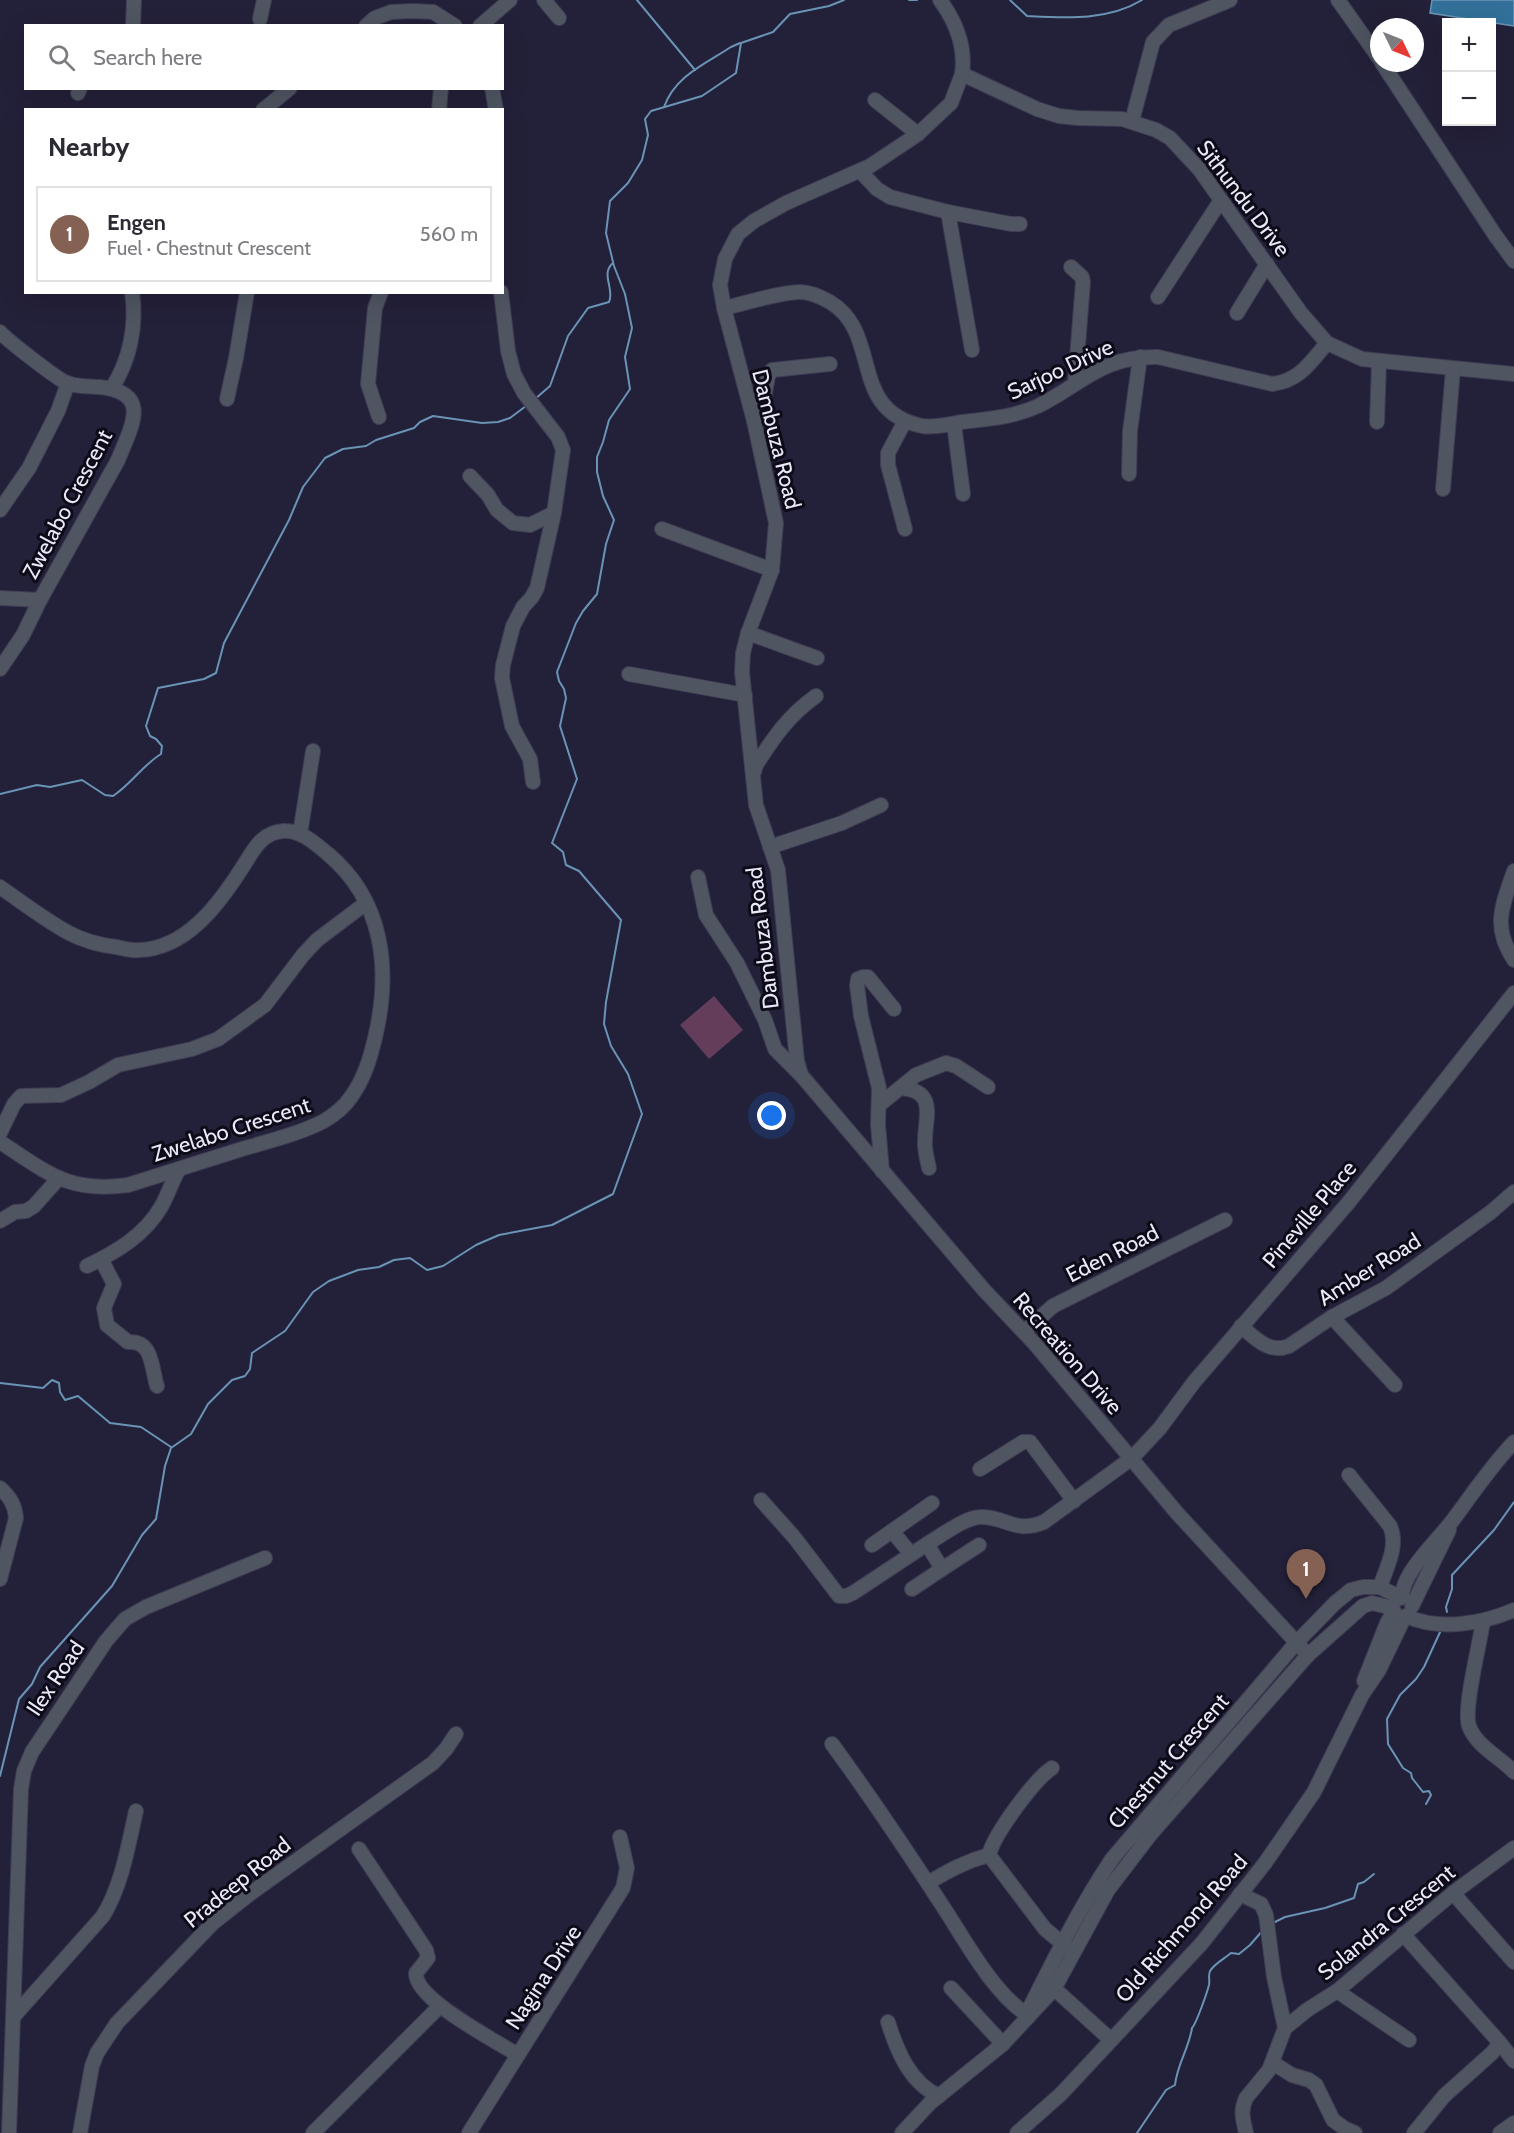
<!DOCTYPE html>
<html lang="en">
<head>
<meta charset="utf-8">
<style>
	:root { --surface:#fff; --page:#f2f2f3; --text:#2b2b33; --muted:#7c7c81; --line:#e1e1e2; --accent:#846152 }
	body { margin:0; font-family:Cabin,sans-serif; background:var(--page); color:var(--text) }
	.controls { position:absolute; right:18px; top:18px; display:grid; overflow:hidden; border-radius:0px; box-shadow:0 6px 24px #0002 }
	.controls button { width:54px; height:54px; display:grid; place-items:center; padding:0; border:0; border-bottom:2px solid var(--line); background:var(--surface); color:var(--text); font:30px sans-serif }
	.compass { position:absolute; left:1370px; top:18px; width:54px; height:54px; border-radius:50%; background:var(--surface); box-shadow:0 6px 24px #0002; rotate:133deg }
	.you { position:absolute; left:772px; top:1116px; width:21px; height:21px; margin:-15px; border:4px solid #fff; border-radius:50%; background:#1a73e8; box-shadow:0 0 0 9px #1a73e833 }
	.badge { display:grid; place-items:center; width:39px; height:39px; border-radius:50%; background:var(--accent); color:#fff; font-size:20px; font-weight:700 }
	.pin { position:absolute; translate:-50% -50px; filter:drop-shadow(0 2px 3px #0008) }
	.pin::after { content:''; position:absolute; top:32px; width:21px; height:18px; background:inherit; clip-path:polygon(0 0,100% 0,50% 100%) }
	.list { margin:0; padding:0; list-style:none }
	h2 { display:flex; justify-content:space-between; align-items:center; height:78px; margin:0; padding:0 24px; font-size:26px }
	h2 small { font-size:20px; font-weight:400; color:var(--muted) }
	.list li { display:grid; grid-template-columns:39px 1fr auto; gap:18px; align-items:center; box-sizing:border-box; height:96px; margin:0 12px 12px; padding:0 12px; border:2px solid var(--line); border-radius:0px }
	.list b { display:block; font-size:22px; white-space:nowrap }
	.list p { margin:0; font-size:20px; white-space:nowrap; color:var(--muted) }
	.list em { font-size:20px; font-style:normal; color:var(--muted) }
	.icon { flex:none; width:33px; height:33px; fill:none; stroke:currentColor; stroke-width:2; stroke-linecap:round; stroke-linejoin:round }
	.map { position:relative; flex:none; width:1514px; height:2133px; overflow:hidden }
	.search { position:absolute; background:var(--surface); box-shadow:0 6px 24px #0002; left:24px; top:24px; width:480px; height:66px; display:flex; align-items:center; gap:15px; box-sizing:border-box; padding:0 21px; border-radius:0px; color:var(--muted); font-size:22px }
	.panel { position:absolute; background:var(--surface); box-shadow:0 6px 24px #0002; left:24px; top:108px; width:480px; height:186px; border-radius:0px }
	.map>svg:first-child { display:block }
	.green { fill:#633d5a }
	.water { fill:#327099; stroke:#6994b6; stroke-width:1.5 }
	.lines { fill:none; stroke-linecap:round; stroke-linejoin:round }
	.stream { stroke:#6994b6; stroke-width:2 }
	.minor-casing { stroke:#3f3c54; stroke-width:16 }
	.minor { stroke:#4f5561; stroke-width:14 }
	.labels { text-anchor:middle; stroke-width:6; stroke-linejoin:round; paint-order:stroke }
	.street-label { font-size:22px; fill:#e9e9fa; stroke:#0d0b17 }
</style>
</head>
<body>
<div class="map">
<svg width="1514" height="2133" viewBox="0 0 1514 2133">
	<rect width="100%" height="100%" fill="#232039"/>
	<!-- green -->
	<path class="green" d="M 714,996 L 743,1030 L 709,1059 L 680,1025 Z"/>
	<!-- water -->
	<path class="water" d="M 1432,0 L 1514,0 L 1514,26 L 1430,13 Z"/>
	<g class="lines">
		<!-- stream -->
		<g class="stream">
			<path d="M 637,0 L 695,70"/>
			<path d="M 909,0 L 917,0"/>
			<path d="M 1010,0 L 1027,16 C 1066,18 1108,21 1142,0"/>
			<path d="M 664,107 C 675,76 705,64 731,47 L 740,43"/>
			<path d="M 535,399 L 550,386 L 568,336 L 588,308 L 609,302 C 615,289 600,274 613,263"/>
			<path d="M 0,794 L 37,785 L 50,787 L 82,780 L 105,795 L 113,796 C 131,784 143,765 161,754 L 162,746 L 156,739 L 150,736 L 146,726 L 158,688 L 204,679 L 216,673 L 224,643 L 289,520 L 303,487 L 325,458 L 343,449 L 366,446 L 376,440 L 414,428 L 420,422 L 433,416 L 482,423 L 498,422 L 510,418 L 526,406"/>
			<path d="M 0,1383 L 43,1388 L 52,1380 L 59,1383 L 60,1392 L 65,1400 L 78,1396 L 110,1423 L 141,1427 L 171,1447"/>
			<path d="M 1447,1612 L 1446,1607 L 1452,1589 L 1452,1575 L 1494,1530 L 1514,1502"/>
			<path d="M 0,1776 L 19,1699 L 32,1684 L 40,1667 L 112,1586 L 142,1535 L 156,1519 L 165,1466 L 171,1448 L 191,1434 L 208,1404 L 232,1380 L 245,1376 L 250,1369 L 252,1353 L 285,1331 L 313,1292 L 329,1281 L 358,1270 L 379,1267 L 394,1260 L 410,1258 L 427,1270 L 443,1266 L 476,1245 L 499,1235 L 552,1225 L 613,1194 L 642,1114 L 628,1074 L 611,1046 L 604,1024 L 606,1002 L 621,920 L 579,871 L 566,865 L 563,852 L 552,843 L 577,779 L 560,726 L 566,698 L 564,689 L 559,681 L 557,672 L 576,623 L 583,611 L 597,594 L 606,544 L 614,520 L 603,496 L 597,472 L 597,457 L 603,442 L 609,420 L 630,389 L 625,357 L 632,328 L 625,294 L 614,266 L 606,233 L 610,201 L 628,183 L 642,160 L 648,135 L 645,119 L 651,111 L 702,96 L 736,73 L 741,43 L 773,32 L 790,14 L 829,6 L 844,0"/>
			<path d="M 1426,1804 L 1431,1795 L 1429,1791 L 1423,1792 L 1412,1778 L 1411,1773 L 1403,1768 L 1388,1744 L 1387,1719 L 1400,1695 L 1416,1679 L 1424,1667 L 1441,1630"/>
			<path d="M 1273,1923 L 1285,1917 L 1325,1908 L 1354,1898 L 1358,1884 L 1364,1882 L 1374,1874"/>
			<path d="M 1137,2133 L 1166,2090 L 1175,2085 C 1177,2065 1189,2048 1192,2028 C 1196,2024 1207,1993 1209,1985 C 1210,1980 1208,1976 1210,1971 C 1215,1963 1224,1959 1231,1953 L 1239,1954 L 1250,1945 L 1263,1930"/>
		</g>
		<defs>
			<g id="minor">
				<path d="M 544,0 L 559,18"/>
				<path d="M 940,0 C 956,22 966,46 962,74 L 1037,109 L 1059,116 L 1078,118 L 1122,119 L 1156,130 L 1170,138 L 1199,169 L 1301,313 L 1327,343 L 1362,359 L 1514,374"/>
				<path d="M 1338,0 L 1379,58"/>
				<path d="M 260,19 L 264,0"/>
				<path d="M 133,26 L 134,0"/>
				<path d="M 366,26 L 375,18 L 391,12 L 413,11 L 433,12 L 455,26"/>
				<path d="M 480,26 L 510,0"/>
				<path d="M 1382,63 L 1495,235 L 1514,261"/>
				<path d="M 492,88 L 496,110"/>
				<path d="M 78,93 L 80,88"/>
				<path d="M 875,100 L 918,134"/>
				<path d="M 263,110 L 290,88"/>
				<path d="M 439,110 L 441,88"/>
				<path d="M 1132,121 L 1153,42 L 1169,25 L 1230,0"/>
				<path d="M 860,171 L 877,189 L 890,197 L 948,212 L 1011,224 L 1020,224"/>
				<path d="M 948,212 L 972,350"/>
				<path d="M 1071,267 L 1082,277 L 1083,282 L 1075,383"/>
				<path d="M 501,292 L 508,351 L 514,374 L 524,393 L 558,437 L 563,450 L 554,513 L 537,588 L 532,597 L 523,607 L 513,626 L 503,665 L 502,678 L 512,726 L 530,759 L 533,782"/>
				<path d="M 1158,297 L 1221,200"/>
				<path d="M 724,308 C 745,304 778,292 800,292 C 810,292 821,297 830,302 C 883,334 847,410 922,426 C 934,428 950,424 962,422 C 988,419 1014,417 1038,406 C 1084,383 1101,356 1158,357 L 1272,384 C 1299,381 1310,363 1327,343"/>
				<path d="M 1237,313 L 1267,264"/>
				<path d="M 0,332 C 7,340 57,379 67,383 C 76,387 90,386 100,387 C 152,393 132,425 118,460 L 40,600 L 23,635 L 0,669"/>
				<path d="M 112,388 C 130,360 137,325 132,292"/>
				<path d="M 227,399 L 236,358 L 247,292"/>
				<path d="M 379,417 L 368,384 L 375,308 L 381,292"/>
				<path d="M 754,421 L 761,415 L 768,376 L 772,370 L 830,364"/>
				<path d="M 905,421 L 888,453 L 888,465 L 905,529"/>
				<path d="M 1377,422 L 1379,362"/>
				<path d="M 954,424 L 963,494"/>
				<path d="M 1129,474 L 1130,431 L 1140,357"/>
				<path d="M 470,476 L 488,495 L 497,510 L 513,523 L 530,525 L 554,513"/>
				<path d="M 1443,489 L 1453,369"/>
				<path d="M 0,510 L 29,468 L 58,411 L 68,383"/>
				<path d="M 662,529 L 772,570"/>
				<path d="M 0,598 L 40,600"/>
				<path d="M 748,633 L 817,658"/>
				<path d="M 629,674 L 745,695"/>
				<path d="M 754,772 L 756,765 C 774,737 788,716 816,696"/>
				<path d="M 300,834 L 313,751"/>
				<path d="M 770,847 L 842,823 L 881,805"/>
				<path d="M 1514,871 C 1502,906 1492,927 1514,960"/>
				<path d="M 698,877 L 706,915 L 737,963 L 765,1020 L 775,1049 L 801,1075 L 984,1290 L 1035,1344 L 1177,1513 L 1308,1655"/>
				<path d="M 0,887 C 22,902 45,920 69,933 C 84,941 99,945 116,947 C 123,948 131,951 139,950 C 186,949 219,904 242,868 C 253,851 261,832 284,831 C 301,830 316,844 328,854 C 384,901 391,970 375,1038 C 370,1059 364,1079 351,1097 C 345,1106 334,1115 324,1121 C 299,1134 269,1141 242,1149 C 204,1161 166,1173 128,1185 C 68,1193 48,1173 0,1142"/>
				<path d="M 801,1075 L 797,1061 L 778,870 L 756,805 L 742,672 L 743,653 L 748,633 L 772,570 L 776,523 L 754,421 L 724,308 L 720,285 L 725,259 L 738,234 L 754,221 L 786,203 L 870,166 L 918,134 L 951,103 L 962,74"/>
				<path d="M 901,1088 C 936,1091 926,1114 925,1139 C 924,1149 927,1159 929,1168"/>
				<path d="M 879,1105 L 916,1075 L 946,1063 L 956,1066 L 988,1087"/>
				<path d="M 0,1133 L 14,1104 L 21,1096 L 61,1095 L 89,1082 L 118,1065 L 192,1049 L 218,1039 L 265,1005 L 303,955 L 317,940 L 366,903"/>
				<path d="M 882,1171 L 878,1125 L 879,1088 L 861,1016 L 857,985 L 858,979 L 863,977 L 868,977 L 894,1009"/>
				<path d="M 0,1221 L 15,1212 L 26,1211 L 34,1206 L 59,1178"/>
				<path d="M 101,1259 L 114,1284 L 104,1308 L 107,1325 L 128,1342 C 153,1340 151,1367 157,1386"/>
				<path d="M 87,1266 C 116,1252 144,1236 161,1207 C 168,1195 172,1181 179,1169"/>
				<path d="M 1332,1317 L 1395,1385"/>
				<path d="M 1241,1326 C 1255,1338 1269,1354 1289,1346 L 1332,1317 L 1386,1288 L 1491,1212 L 1514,1192"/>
				<path d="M 1024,1332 L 1053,1306 L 1225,1220"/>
				<path d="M 980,1469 L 1023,1442 L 1030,1442 L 1074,1501"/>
				<path d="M 1349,1475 L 1390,1526 C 1399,1546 1386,1568 1380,1587"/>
				<path d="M 0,1488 C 10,1497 15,1505 16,1518 L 0,1579"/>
				<path d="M 761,1500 L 794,1537 L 839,1596 L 846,1596 L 853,1593 L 927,1544"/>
				<path d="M 872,1545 L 892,1531"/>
				<path d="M 979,1545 L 942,1569 L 927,1544 C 941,1536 965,1517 981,1517 C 1007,1517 1015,1534 1044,1522 L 1132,1458 L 1160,1428 L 1194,1382 L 1349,1202 L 1514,993"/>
				<path d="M 911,1554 L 892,1531 L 932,1503"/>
				<path d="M 912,1589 L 942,1569"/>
				<path d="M 1402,1597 C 1402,1572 1439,1539 1453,1520 C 1473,1493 1491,1466 1514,1442"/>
				<path d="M 1412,1606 L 1449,1530"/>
				<path d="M 1406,1616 C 1439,1631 1482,1624 1514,1610"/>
				<path d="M 1483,1621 C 1480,1644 1463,1708 1469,1726 C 1476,1746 1501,1758 1514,1772"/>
				<path d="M 1364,1681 L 1387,1623 L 1394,1611"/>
				<path d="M 832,1744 C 870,1796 905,1848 940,1902 C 964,1938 993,1994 1029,2016"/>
				<path d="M 1052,1768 C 1034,1780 994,1834 989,1855 L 1045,1929 L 1069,1949"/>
				<path d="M 359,1849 L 426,1950 L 428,1958 L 416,1973 C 414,1999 496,2041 518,2055"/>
				<path d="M 928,1883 C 948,1871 966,1861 989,1855"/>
				<path d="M 1453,1893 L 1514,1962"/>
				<path d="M 1240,1894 L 1261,1904 L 1266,1915 L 1274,1977 L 1285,2028 L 1269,2070 L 1246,2098 C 1240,2111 1243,2120 1246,2133"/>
				<path d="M 1403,1934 L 1500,2043 L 1492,2053 L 1444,2096 L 1414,2133"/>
				<path d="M 1048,1983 L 1111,2040"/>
				<path d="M 951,1988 L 1003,2044"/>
				<path d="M 1337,1991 L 1409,2040"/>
				<path d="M 1028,2011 C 1054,1959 1080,1907 1112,1859 L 1296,1643 L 1335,1603 L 1351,1590 L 1363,1587 L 1380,1587 L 1401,1598"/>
				<path d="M 14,2016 L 103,1916 C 122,1885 128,1846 136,1811"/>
				<path d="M 888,2022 C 897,2051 910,2083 939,2096"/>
				<path d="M 1285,2028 L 1307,2010 L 1337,1991 L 1453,1893 L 1514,1848"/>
				<path d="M 1500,2043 L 1514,2061"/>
				<path d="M 1273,2063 L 1292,2075 L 1309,2080 L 1316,2085 L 1333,2120 L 1344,2128 L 1355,2133"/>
				<path d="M 9,2133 L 21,1789 L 24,1771 L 32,1752 L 106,1641 L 125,1619 L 146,1607 L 265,1558"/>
				<path d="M 80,2133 L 92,2066 L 97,2053 L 117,2023 L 213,1923 L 251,1893 L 433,1763 L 446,1749 L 456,1734"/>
				<path d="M 313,2133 L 440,2006"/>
				<path d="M 469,2133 L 623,1888 L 627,1868 L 620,1837"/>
				<path d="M 902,2133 L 930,2103 L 1003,2044 L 1054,1989 L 1108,1890 L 1150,1835 L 1308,1655 L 1363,1606 L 1372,1603 L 1393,1608"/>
				<path d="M 1017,2133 L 1061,2094 L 1202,1943 L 1265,1863 L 1314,1792 L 1362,1695 L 1379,1670 L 1405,1616"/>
				<path d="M 1500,2133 L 1514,2123"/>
			</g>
		</defs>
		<!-- minor casing -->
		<use href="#minor" class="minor-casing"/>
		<!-- minor -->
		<use href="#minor" class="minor"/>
	</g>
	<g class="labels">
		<!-- street labels -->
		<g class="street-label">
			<text transform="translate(1244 198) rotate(53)" y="8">Sithundu Drive</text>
			<text transform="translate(1060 369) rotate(-25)" y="8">Sarjoo Drive</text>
			<text transform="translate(777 439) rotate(76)" y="8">Dambuza Road</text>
			<text transform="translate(67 504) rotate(-62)" y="8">Zwelabo Crescent</text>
			<text transform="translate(762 938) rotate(-97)" y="8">Dambuza Road</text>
			<text transform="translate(231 1129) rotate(-18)" y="8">Zwelabo Crescent</text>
			<text transform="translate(1309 1214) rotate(-50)" y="8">Pineville Place</text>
			<text transform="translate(1112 1253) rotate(-27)" y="8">Eden Road</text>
			<text transform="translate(1369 1269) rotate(-32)" y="8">Amber Road</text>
			<text transform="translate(1068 1353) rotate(49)" y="8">Recreation Drive</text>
			<text transform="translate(55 1678) rotate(-56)" y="8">Ilex Road</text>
			<text transform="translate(1168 1761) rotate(-49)" y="8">Chestnut Crescent</text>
			<text transform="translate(237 1882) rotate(-39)" y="8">Pradeep Road</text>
			<text transform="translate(1386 1922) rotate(-39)" y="8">Solandra Crescent</text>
			<text transform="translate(1181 1928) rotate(-49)" y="8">Old Richmond Road</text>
			<text transform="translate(543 1977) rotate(-57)" y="8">Nagina Drive</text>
		</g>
	</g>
</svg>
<div class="controls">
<button>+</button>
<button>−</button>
</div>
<svg class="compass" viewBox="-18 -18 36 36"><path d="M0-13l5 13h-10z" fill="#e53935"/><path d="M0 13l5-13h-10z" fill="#7c7c81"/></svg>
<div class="you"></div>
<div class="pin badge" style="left:1306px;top:1599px">1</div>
<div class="search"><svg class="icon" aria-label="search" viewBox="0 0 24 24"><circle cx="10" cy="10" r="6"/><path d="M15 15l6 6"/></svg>Search here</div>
<section class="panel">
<h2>Nearby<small></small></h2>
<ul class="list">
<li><span class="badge">1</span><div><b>Engen</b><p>Fuel · Chestnut Crescent</p></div><em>560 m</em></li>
</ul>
</section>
</div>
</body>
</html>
